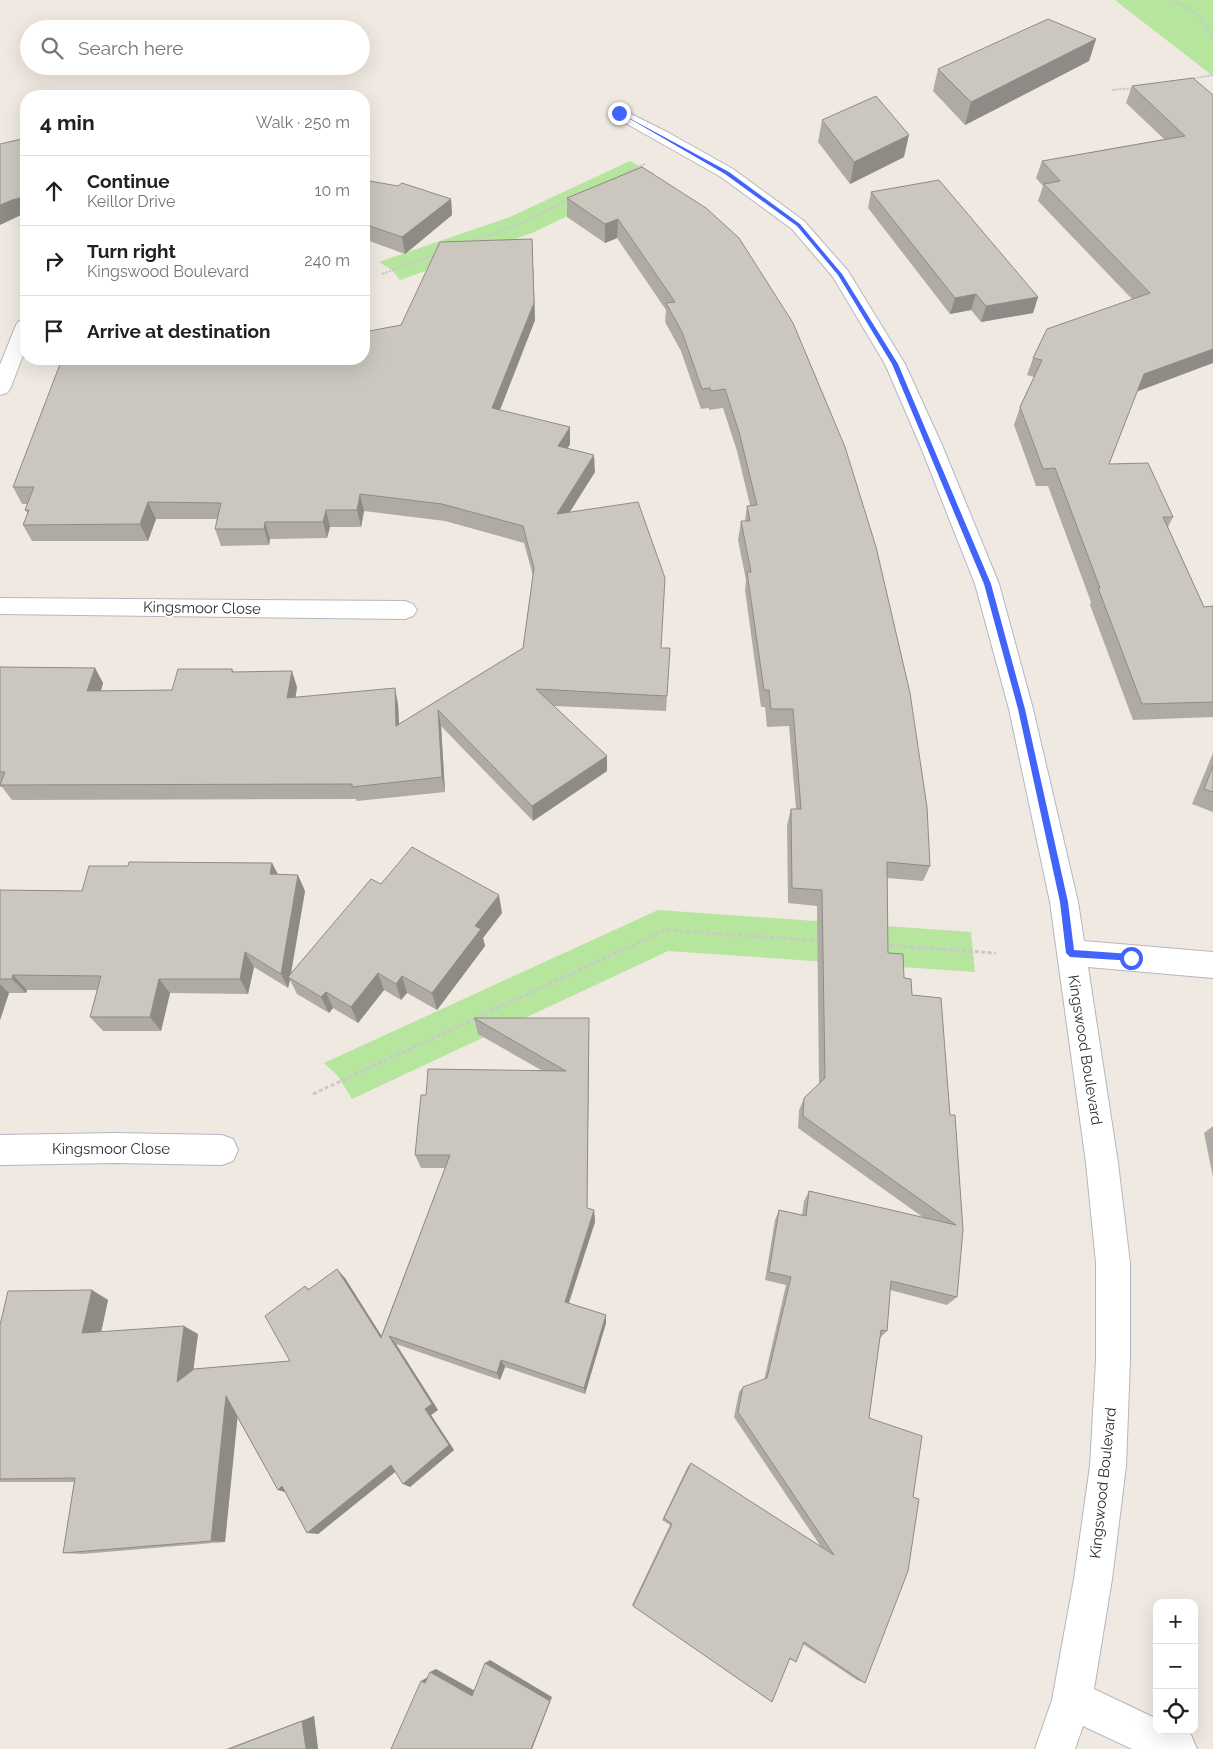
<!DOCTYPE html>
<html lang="en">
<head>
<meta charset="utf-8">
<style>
	:root { --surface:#fff; --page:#f2f2f2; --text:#202124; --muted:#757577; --line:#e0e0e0 }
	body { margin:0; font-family:Raleway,sans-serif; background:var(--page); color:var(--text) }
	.controls { position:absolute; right:15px; bottom:15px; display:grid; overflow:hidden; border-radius:10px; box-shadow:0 5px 20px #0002 }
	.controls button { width:45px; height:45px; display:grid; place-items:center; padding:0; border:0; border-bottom:1px solid var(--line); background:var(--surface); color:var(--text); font:25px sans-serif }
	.stop { position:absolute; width:15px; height:15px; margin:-11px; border:4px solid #4264fb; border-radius:50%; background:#fff }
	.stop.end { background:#4264fb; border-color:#fff; box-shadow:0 1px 5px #0008 }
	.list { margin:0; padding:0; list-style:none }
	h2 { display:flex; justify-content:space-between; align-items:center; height:65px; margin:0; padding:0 20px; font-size:21px }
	h2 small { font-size:16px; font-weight:400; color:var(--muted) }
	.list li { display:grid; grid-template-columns:32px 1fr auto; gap:15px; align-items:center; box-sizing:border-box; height:70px; padding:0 20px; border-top:1px solid var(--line) }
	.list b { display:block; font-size:19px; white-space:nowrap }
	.list p { margin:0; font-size:16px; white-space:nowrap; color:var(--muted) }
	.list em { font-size:16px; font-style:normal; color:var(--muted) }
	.icon { flex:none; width:28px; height:28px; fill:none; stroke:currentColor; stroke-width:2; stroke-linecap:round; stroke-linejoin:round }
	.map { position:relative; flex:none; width:1213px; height:1749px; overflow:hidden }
	.search { position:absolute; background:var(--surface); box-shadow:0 5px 20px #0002; left:20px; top:20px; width:350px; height:55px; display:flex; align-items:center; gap:12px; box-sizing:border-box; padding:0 18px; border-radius:28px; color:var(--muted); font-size:19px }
	.panel { position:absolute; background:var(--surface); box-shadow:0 5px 20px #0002; left:20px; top:90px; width:350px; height:275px; border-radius:20px }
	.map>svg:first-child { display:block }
	.green { fill:#b6e59e }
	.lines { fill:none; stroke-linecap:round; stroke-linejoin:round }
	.minor-casing { stroke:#b4b7c1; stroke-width:2 }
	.path-far1 { stroke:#c9c9c9; stroke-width:2; stroke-dasharray:2.5 1; stroke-linecap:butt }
	.path { stroke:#c9c9c9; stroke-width:3; stroke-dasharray:4 2.5; stroke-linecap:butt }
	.minor { fill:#fff; fill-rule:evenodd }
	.wall { fill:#afaba4 }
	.shaded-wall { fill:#8e8b86 }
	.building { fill:#cbc7bf; stroke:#8e8b86 }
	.route { fill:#4264fb }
	.labels { text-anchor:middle; stroke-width:4; stroke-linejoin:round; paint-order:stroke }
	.street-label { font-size:15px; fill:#2e2e2e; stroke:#fff }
</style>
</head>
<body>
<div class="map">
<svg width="1213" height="1749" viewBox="0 0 1213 1749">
	<rect width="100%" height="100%" fill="#efe9e1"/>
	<!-- green -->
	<g class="green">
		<path d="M 1116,0 L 1213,0 L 1213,76 L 1116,1 Z"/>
		<path d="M 630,161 L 655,174 L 532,233 L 400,280 L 392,270 L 379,262 L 510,217 Z"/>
		<path d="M 658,910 L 971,932 L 975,972 L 668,951 L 352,1099 L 338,1076 L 324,1063 Z"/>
	</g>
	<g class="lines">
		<defs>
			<g id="minor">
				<path d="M 619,108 L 669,133 L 733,169 L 804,221 L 848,271 L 905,364 L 942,445 L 999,584 L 1033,709 L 1078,902 L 1084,941 L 1213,952 L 1213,978 L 1088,967 L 1118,1163 L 1130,1263 L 1130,1360 L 1126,1466 L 1112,1579 L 1094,1689 L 1157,1719 L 1157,1730 L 1182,1730 L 1191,1735 L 1197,1749 L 1132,1749 L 1083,1726 L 1075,1749 L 1035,1749 L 1052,1700 L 1074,1579 L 1090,1466 L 1096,1360 L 1096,1263 L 1086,1163 L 1050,902 L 1009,709 L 975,584 L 920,445 L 885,364 L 833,277 L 792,229 L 721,177 L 613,116 L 611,113 Z"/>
				<path d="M 26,319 L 26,348 L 10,389 L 7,393 L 0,395 L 0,365 L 16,325 L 19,321 Z"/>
				<path d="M 0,598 L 405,601 L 413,604 L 417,610 L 413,616 L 405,619 L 0,614 Z"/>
				<path d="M 114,1133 L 222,1135 L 233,1139 L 238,1150 L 233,1161 L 222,1165 L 114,1163 L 0,1165 L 0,1135 Z"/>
			</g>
		</defs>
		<!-- minor casing -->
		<use href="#minor" class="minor-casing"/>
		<!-- path-far1 -->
		<g class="path-far1">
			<path d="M 1173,0 L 1195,12 L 1213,37"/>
			<path d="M 1190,79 L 1213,75"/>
			<path d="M 1112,90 L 1134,88"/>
			<path d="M 624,174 L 645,164"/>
			<path d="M 468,243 L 516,225 L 571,199"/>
			<path d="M 382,274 L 437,254"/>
		</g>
		<!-- path -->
		<g class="path">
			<path d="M 884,945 L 996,953"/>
			<path d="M 313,1094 L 665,930 L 821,941"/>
		</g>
		<!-- minor -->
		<use href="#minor" class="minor"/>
	</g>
	<!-- wall -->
	<g class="wall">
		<path d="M 1096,39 L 1089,61 L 965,125 L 933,91 L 938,69 Z"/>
		<path d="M 1132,86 L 1213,95 L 1137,391 L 1109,464 L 1173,517 L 1168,527 L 1204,607 L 1213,606 L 1213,717 L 1133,720 L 1090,605 L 1091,602 L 1048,486 L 1036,486 L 1014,425 L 1020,407 L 1034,377 L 1027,375 L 1033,358 L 1132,299 L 1038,201 L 1043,186 L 1036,178 L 1042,161 L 1164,139 L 1126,103 Z"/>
		<path d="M 822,120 L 904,157 L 850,184 L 818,142 Z"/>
		<path d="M 642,167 L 930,866 L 923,881 L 887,878 L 888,953 L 904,978 L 912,995 L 950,1115 L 955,1115 L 957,1297 L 947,1305 L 890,1290 L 887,1331 L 880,1338 L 869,1418 L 865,1683 L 857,1680 L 803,1644 L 796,1662 L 789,1659 L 772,1702 L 632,1605 L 670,1525 L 662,1520 L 688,1466 L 691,1463 L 821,1547 L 734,1417 L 739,1392 L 743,1387 L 764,1380 L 786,1285 L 765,1280 L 775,1220 L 779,1210 L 802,1215 L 804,1201 L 809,1191 L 924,1218 L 798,1128 L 799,1110 L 804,1098 L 819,1084 L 817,906 L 788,903 L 787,825 L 791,809 L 796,809 L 789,726 L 767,727 L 765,707 L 761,707 L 745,590 L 746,580 L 738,540 L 741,521 L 745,521 L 747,506 L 750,505 L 737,451 L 723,408 L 709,410 L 709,408 L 701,409 L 681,351 L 665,322 L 666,310 L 617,238 L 605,243 L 567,217 L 567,198 Z"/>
		<path d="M 364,180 L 451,199 L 452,215 L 405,254 L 364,239 Z"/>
		<path d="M 871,192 L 1038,297 L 1033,313 L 981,322 L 971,310 L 950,314 L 868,208 Z"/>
		<path d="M 532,239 L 535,320 L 500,410 L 570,444 L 568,448 L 595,472 L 569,512 L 661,648 L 667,696 L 666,711 L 554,706 L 607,756 L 607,771 L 533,821 L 441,726 L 445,792 L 357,801 L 356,799 L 12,800 L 2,787 L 0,787 L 0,667 L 95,668 L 103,683 L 101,691 L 172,690 L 232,669 L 234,672 L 297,687 L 295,698 L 398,704 L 399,724 L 523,648 L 533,576 L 524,543 L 445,521 L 364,511 L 361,527 L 330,527 L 327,538 L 270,539 L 269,545 L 221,546 L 215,529 L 217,519 L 156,519 L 148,541 L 32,541 L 23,525 L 28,514 L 25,510 L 28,504 L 22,504 L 13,487 L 364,359 L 401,325 Z"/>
		<path d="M 1213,753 L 1213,812 L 1192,804 Z"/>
		<path d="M 272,863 L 278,874 L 305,891 L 291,974 L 381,884 L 502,913 L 483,938 L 485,946 L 437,1010 L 407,993 L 401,1000 L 384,990 L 358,1023 L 333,1008 L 329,1013 L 297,994 L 290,980 L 288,988 L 254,967 L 248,994 L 170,993 L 161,1031 L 103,1031 L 90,1017 L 97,990 L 27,990 L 26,993 L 9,993 L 0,1020 L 0,890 L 82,891 L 128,866 Z"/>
		<path d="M 474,1018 L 589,1034 L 587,1208 L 594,1210 L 595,1222 L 569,1303 L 606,1315 L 606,1323 L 585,1394 L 505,1367 L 500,1380 L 396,1344 L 438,1410 L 431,1415 L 454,1450 L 410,1487 L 395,1471 L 318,1534 L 285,1492 L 278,1490 L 237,1417 L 225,1542 L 82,1554 L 63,1553 L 74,1482 L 0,1482 L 0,1325 L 92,1290 L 108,1300 L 101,1332 L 198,1334 L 193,1369 L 290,1361 L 305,1286 L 309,1289 L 345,1278 L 381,1336 L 445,1168 L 421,1168 L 415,1155 L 426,1095 L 541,1070 L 478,1034 Z"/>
		<path d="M 1213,1126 L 1213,1177 L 1204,1133 Z"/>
		<path d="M 314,1716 L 318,1749 L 226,1749 Z"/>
	</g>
	<!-- shaded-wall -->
	<g class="shaded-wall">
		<path d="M 1096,39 L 1089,61 L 965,125 L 971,102 Z"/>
		<path d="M 909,135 L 904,157 L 850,184 L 854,162 Z"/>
		<path d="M 26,196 L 26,214 L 19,216 L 0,225 L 0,205 L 12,200 Z"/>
		<path d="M 451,199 L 452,215 L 405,254 L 402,237 Z"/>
		<path d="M 618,219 L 617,238 L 605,243 L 605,224 Z"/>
		<path d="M 532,239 L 535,320 L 494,425 L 492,408 Z"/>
		<path d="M 976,294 L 971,310 L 950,314 L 955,298 Z"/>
		<path d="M 1038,297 L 1033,313 L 981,322 L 986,306 Z"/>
		<path d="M 1213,349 L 1213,363 L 1136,392 L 1144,374 Z"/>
		<path d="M 570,427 L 570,444 L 558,463 L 558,446 Z"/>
		<path d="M 594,455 L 595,472 L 558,531 L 557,514 Z"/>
		<path d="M 360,494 L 364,511 L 361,527 L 357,510 Z"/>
		<path d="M 148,502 L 156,519 L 148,541 L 140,524 Z"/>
		<path d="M 326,510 L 330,527 L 327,538 L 323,522 Z"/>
		<path d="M 265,522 L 270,539 L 269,545 L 264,529 Z"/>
		<path d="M 95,668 L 103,683 L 96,707 L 87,691 Z"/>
		<path d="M 292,671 L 297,687 L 293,714 L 287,698 Z"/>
		<path d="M 395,688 L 398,704 L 400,741 L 396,726 Z"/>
		<path d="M 438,710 L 441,726 L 445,792 L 442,777 Z"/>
		<path d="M 607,756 L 607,771 L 533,821 L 532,806 Z"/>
		<path d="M 272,863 L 280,879 L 270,874 Z"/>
		<path d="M 298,875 L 305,891 L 290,978 L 288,977 L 290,980 L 288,988 L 281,974 Z"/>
		<path d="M 499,895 L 502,913 L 483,938 L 485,946 L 437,1010 L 432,993 L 475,926 Z"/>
		<path d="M 245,952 L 254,967 L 248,994 L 240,979 Z"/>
		<path d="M 378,973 L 384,990 L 358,1023 L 351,1007 Z"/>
		<path d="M 13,975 L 27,990 L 26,993 L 12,979 Z"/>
		<path d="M 402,976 L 407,993 L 401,1000 L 396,984 Z"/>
		<path d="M 159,979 L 170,993 L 161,1031 L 150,1017 Z"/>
		<path d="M 0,984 L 9,993 L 0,1020 Z"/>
		<path d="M 326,992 L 333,1008 L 329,1013 L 321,997 Z"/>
		<path d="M 589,1018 L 589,1034 L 587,1219 L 587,1208 Z"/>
		<path d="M 594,1210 L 595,1222 L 566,1311 L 565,1302 Z"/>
		<path d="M 337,1269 L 345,1278 L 388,1346 L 381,1338 Z"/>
		<path d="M 92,1290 L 108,1300 L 99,1342 L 82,1333 Z"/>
		<path d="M 606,1315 L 606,1323 L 585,1394 L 584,1388 Z"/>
		<path d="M 184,1326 L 198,1334 L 191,1388 L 177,1382 Z"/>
		<path d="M 389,1336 L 396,1344 L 438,1410 L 431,1415 L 454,1450 L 410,1487 L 403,1484 L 425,1409 Z"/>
		<path d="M 501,1360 L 505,1367 L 500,1380 L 497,1373 Z"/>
		<path d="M 226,1396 L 239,1403 L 225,1542 L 211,1541 Z"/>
		<path d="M 391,1465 L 399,1469 L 318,1534 L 307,1533 Z"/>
		<path d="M 282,1486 L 289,1493 L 278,1490 Z"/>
		<path d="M 490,1660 L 552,1697 L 532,1749 L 485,1663 Z"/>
		<path d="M 436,1669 L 477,1692 L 472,1696 L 430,1672 Z"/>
		<path d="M 428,1677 L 425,1683 L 421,1681 Z"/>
		<path d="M 314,1716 L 318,1749 L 306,1749 L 302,1721 Z"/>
	</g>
	<!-- building -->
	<g class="building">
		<path d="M 1048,19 L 1096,39 L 971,102 L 938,69 Z"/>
		<path d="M 1193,78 L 1213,95 L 1213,349 L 1144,374 L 1109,464 L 1148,463 L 1173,517 L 1163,517 L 1204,607 L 1213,606 L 1213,702 L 1142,704 L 1098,588 L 1100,588 L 1055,468 L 1043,469 L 1020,407 L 1042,360 L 1033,358 L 1047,329 L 1150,293 L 1044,184 L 1060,181 L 1042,161 L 1185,136 L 1132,86 Z"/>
		<path d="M 876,96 L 909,135 L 854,162 L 822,120 Z"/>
		<path d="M 26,138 L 26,196 L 12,200 L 0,205 L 0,144 Z"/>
		<path d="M 642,167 L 706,208 L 739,238 L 793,323 L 845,447 L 876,547 L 910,693 L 927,807 L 930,866 L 887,862 L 888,953 L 903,954 L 904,978 L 911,979 L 912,995 L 941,998 L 950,1115 L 955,1115 L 963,1230 L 957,1297 L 891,1281 L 887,1331 L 881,1330 L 869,1418 L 922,1436 L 913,1497 L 919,1499 L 908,1571 L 865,1683 L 804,1642 L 796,1662 L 790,1658 L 772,1702 L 633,1606 L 672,1524 L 664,1518 L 691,1463 L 834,1555 L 738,1412 L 743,1387 L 767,1378 L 791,1277 L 769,1272 L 779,1210 L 806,1216 L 809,1191 L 956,1225 L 803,1116 L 804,1098 L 825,1078 L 822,890 L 792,888 L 791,809 L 801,809 L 793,709 L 771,709 L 769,690 L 764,690 L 747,572 L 751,572 L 741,521 L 750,521 L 747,506 L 757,505 L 739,432 L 725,389 L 711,391 L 710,388 L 702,389 L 682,332 L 666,303 L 675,302 L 618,219 L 605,224 L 567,198 Z"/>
		<path d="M 364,180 L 398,186 L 402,183 L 451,199 L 402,237 L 364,224 Z"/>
		<path d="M 939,180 L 1038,297 L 986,306 L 976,294 L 955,298 L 871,192 Z"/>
		<path d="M 532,239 L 534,303 L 492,408 L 570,427 L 558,446 L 594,455 L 557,514 L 638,502 L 665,578 L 661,648 L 670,648 L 667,696 L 536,689 L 607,756 L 532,806 L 438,710 L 442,777 L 352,787 L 352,784 L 0,785 L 5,772 L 0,772 L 0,667 L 95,668 L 87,691 L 172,690 L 178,669 L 232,669 L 232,672 L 292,671 L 287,698 L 395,688 L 396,726 L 523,648 L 534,568 L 523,526 L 442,504 L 360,494 L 357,510 L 326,510 L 323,522 L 265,522 L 264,529 L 215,529 L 221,503 L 148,502 L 140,524 L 23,525 L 29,510 L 25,510 L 34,487 L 13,487 L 62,359 L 364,359 L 364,332 L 401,325 L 440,242 Z"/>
		<path d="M 1213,766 L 1213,792 L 1204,789 Z"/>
		<path d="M 412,847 L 499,895 L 475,926 L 481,929 L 432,993 L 402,976 L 396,984 L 378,973 L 351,1007 L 326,992 L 321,997 L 288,977 L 371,879 L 381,884 Z"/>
		<path d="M 129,862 L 272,863 L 270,874 L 298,875 L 281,974 L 245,952 L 240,979 L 159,979 L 150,1017 L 90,1017 L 101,976 L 13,975 L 12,979 L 0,979 L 0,890 L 82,891 L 89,866 L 128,866 Z"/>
		<path d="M 474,1018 L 589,1018 L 587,1208 L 594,1210 L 565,1302 L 606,1315 L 584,1388 L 501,1360 L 497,1373 L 389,1336 L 432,1404 L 425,1409 L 449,1445 L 403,1484 L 391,1465 L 307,1533 L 282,1486 L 278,1490 L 226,1396 L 211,1541 L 63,1553 L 75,1478 L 0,1479 L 0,1325 L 8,1291 L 92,1290 L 82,1333 L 184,1326 L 177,1382 L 194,1369 L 290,1361 L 265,1316 L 305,1286 L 308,1290 L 337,1269 L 381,1338 L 450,1155 L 415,1155 L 421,1095 L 426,1095 L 428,1069 L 566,1071 Z"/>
		<path d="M 485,1663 L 550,1701 L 531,1749 L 391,1749 L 421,1681 L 425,1683 L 430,1672 L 472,1696 Z"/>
		<path d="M 302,1721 L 306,1749 L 229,1749 Z"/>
	</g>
	<!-- route -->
	<path class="route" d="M 618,112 L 729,172 L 800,224 L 842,274 L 898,364 L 991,584 L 1025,709 L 1068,902 L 1074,950 L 1131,954 L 1134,955 L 1134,961 L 1070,957 L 1066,953 L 1060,902 L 1018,709 L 984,584 L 892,364 L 838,275 L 797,226 L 725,174 Z"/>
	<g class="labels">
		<!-- street labels -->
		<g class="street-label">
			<text transform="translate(202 608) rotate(1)" y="5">Kingsmoor Close</text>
			<text transform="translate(1085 1050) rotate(81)" y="5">Kingswood Boulevard</text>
			<text x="111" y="1154">Kingsmoor Close</text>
			<text transform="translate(1103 1483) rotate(-84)" y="5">Kingswood Boulevard</text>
		</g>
	</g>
</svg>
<div class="controls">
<button>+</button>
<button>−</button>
<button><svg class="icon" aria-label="locate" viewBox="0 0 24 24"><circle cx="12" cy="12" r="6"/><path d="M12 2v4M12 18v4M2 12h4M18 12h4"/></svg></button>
</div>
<div class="stop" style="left:1131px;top:958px"></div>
<div class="stop end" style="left:619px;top:113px"></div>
<div class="search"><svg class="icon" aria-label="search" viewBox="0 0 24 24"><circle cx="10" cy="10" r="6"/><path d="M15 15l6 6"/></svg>Search here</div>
<section class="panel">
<h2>4 min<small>Walk · 250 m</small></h2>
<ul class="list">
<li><svg class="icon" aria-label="ahead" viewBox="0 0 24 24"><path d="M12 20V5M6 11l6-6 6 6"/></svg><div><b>Continue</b><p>Keillor Drive</p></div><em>10 m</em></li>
<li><svg class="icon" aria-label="right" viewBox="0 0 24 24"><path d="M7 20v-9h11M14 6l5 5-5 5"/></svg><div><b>Turn right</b><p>Kingswood Boulevard</p></div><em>240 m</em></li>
<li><svg class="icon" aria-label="arrive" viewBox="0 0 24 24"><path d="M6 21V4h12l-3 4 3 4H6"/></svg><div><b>Arrive at destination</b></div></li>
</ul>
</section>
</div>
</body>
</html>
